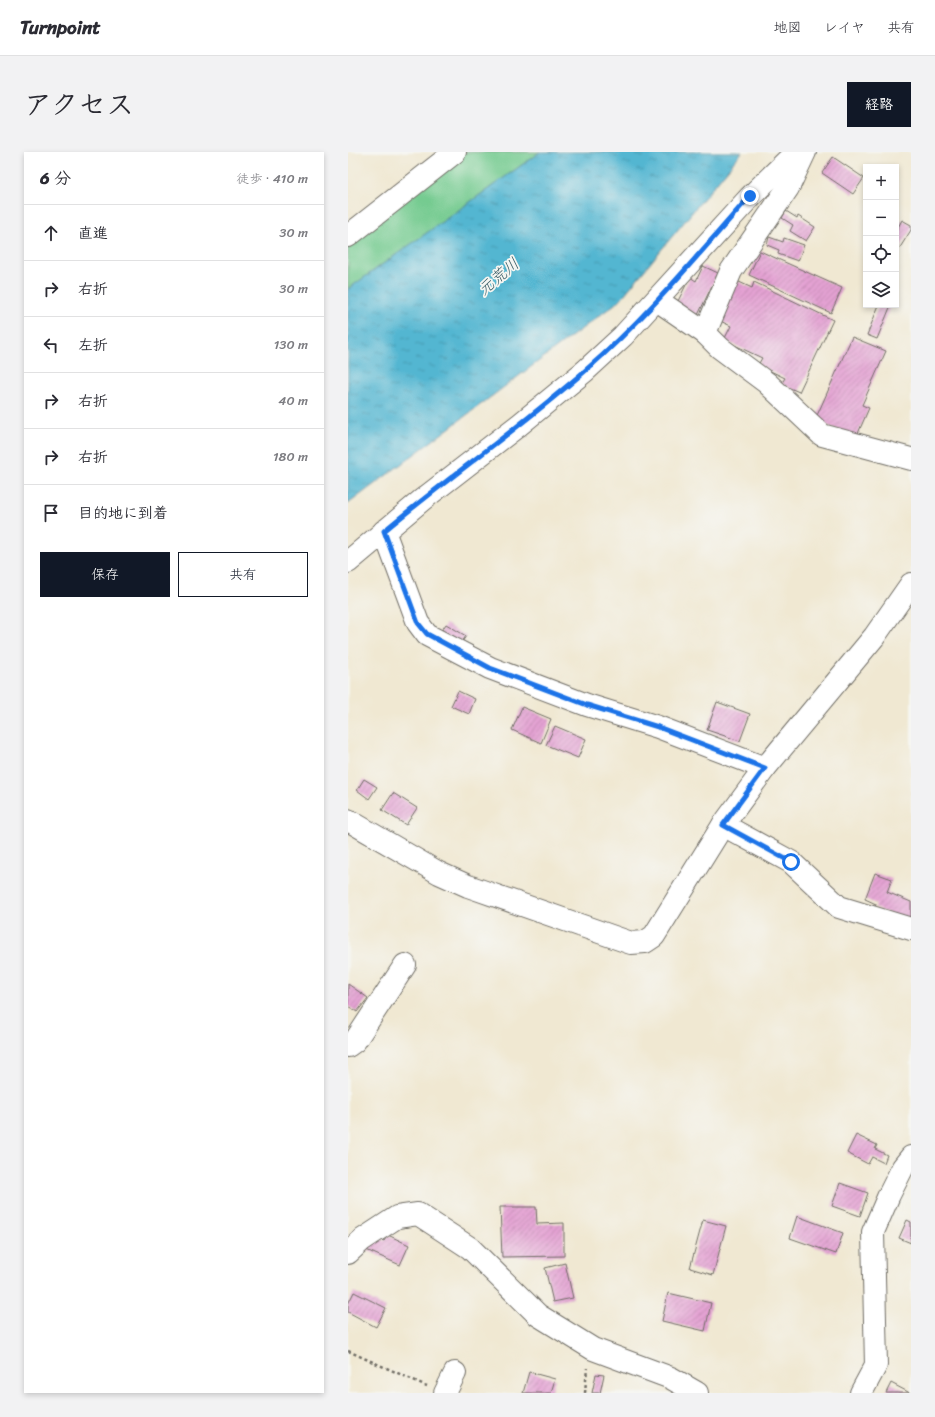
<!DOCTYPE html>
<html lang="ja">
<head>
<meta charset="utf-8">
<style>
	:root { --surface:#fff; --page:#f2f2f3; --text:#2b2b33; --muted:#7c7c81; --line:#e1e1e2; --accent:#111827 }
	body { margin:0; font-family:Sriracha,"Klee One",sans-serif; background:var(--page); color:var(--text) }
	.controls { position:absolute; right:12px; top:12px; display:grid; overflow:hidden; border-radius:0px; box-shadow:0 2px 6px #0003 }
	.controls button { width:36px; height:36px; display:grid; place-items:center; padding:0; border:0; border-bottom:1px solid var(--line); background:var(--surface); color:var(--text); font:20px sans-serif }
	.stop { position:absolute; width:12px; height:12px; margin:-9px; border:3px solid #1a73e8; border-radius:50%; background:#fff }
	.stop.end { background:#1a73e8; border-color:#fff; box-shadow:0 1px 4px #0008 }
	.list { margin:0; padding:0; list-style:none }
	h2 { display:flex; justify-content:space-between; align-items:center; height:52px; margin:0; padding:0 16px; font-size:17px }
	h2 small { font-size:13px; font-weight:400; color:var(--muted) }
	.list li { display:grid; grid-template-columns:26px 1fr auto; gap:12px; align-items:center; box-sizing:border-box; height:56px; padding:0 16px; border-top:1px solid var(--line) }
	.list b { display:block; font-size:15px; white-space:nowrap }
	.list em { font-size:13px; font-style:normal; color:var(--muted) }
	.actions { display:flex; gap:8px; padding:12px 16px }
	.actions a { flex:1; padding:9px 0; border:1px solid var(--accent); border-radius:0px; text-align:center; font-size:14px; color:var(--accent) }
	.actions .main { background:var(--accent); color:#fff }
	.icon { flex:none; width:22px; height:22px; fill:none; stroke:currentColor; stroke-width:2; stroke-linecap:round; stroke-linejoin:round }
	.map { position:relative; flex:none; width:563px; height:1241px; overflow:hidden; border-radius:0px }
	header { display:flex; align-items:center; gap:24px; box-sizing:border-box; height:56px; padding:0 20px; background:var(--surface); border-bottom:1px solid var(--line) }
	header strong { font-size:19px }
	nav { display:flex; gap:22px; margin-inline-start:auto; font-size:14px }
	.intro { display:flex; align-items:center; justify-content:space-between; box-sizing:border-box; height:96px; padding:0 24px }
	h1 { margin:0; font-size:28px }
	.button { padding:10px 18px; border-radius:0px; background:var(--accent); color:#fff; font-size:14px; font-weight:700 }
	main { display:flex; gap:24px; padding:0 24px }
	aside { flex:1; background:var(--surface); border-radius:0px; box-shadow:0 2px 6px #0003 }
	.map>svg:first-child { display:block }
	.green { fill:#75cb90; stroke:#507b5e }
	.water { fill:url(#water-ripples); stroke:#3f707e }
	.building { fill:url(#building-hatch) }
	.lines { fill:none; stroke-linecap:round; stroke-linejoin:round }
	.minor-casing { stroke:#706d65; stroke-width:24 }
	.path { stroke:#706d65; stroke-width:2.5; stroke-dasharray:3 3; stroke-linecap:butt }
	.minor { stroke:#fff; stroke-width:22 }
	.route { stroke:#1a73e8; stroke-width:5 }
	.labels { text-anchor:middle; stroke-width:3.5; stroke-linejoin:round; paint-order:stroke }
	.water-label { font-size:16px; font-style:italic; fill:#395c65; stroke:#f6f6f2 }
</style>
</head>
<body>
<header>
<strong>Turnpoint</strong>
<nav><a>地図</a><a>レイヤ</a><a>共有</a></nav>
</header>
<div class="intro"><h1>アクセス</h1><a class="button">経路</a></div>
<main>
<aside>
<h2>6 分<small>徒歩 · 410 m</small></h2>
<ul class="list">
<li><svg class="icon" aria-label="ahead" viewBox="0 0 24 24"><path d="M12 20V5M6 11l6-6 6 6"/></svg><div><b>直進</b></div><em>30 m</em></li>
<li><svg class="icon" aria-label="right" viewBox="0 0 24 24"><path d="M7 20v-9h11M14 6l5 5-5 5"/></svg><div><b>右折</b></div><em>30 m</em></li>
<li><svg class="icon" aria-label="left" viewBox="0 0 24 24"><path d="M17 20v-9H6M10 6l-5 5 5 5"/></svg><div><b>左折</b></div><em>130 m</em></li>
<li><svg class="icon" aria-label="right" viewBox="0 0 24 24"><path d="M7 20v-9h11M14 6l5 5-5 5"/></svg><div><b>右折</b></div><em>40 m</em></li>
<li><svg class="icon" aria-label="right" viewBox="0 0 24 24"><path d="M7 20v-9h11M14 6l5 5-5 5"/></svg><div><b>右折</b></div><em>180 m</em></li>
<li><svg class="icon" aria-label="arrive" viewBox="0 0 24 24"><path d="M6 21V4h12l-3 4 3 4H6"/></svg><div><b>目的地に到着</b></div></li>
</ul>
<div class="actions"><a class="main">保存</a><a>共有</a></div>
</aside>
<div class="map">
<svg width="563" height="1241" viewBox="0 0 563 1241">
	<defs>
		<pattern id="water-ripples" width="26" height="14" patternUnits="userSpaceOnUse"><rect width="26" height="14" fill="#53b6d1"/><path d="M2 4q2-2 4 0t4 0M15 11q2-2 4 0t4 0" fill="none" stroke="#4594aa"/></pattern>
		<pattern id="building-hatch" width="6" height="6" patternUnits="userSpaceOnUse"><rect width="6" height="6" fill="#e4a2d3"/><path d="M-1 1l2-2M0 6l6-6M5 7l2-2" fill="none" stroke="#b984ab"/></pattern>
	</defs>
	<rect width="100%" height="100%" fill="#f6f6f2"/>
	<filter id="ink" filterUnits="userSpaceOnUse"><feTurbulence type="fractalNoise" baseFrequency=".025" numOctaves="2"/><feDisplacementMap in="SourceGraphic" scale="8" xChannelSelector="R" yChannelSelector="G"/><feConvolveMatrix kernelMatrix="1 2 1 2 8 2 1 2 1" color-interpolation-filters="sRGB"/></filter>
	<filter id="wash" filterUnits="userSpaceOnUse"><feTurbulence type="fractalNoise" baseFrequency=".012" numOctaves="4" result="noise"/><feDisplacementMap in="SourceGraphic" scale="16" xChannelSelector="R" yChannelSelector="G"/><feGaussianBlur stdDeviation="0.9" result="paint"/><feColorMatrix in="noise" values="0 0 0 0 0 0 0 0 0 0 0 0 0 0 0 0 0 1.4 0 .05"/><feComposite in="paint" operator="in"/></filter>
	<g filter="url(#wash)">
		<rect width="100%" height="100%" fill="#f0e8d2"/>
		<!-- green -->
		<path class="green" d="M 106,0 L 192,0 L 0,137 L 0,85 Z"/>
		<!-- water -->
		<path class="water" d="M 192,0 L 394,0 L 271,149 L 0,352 L 0,137 Z"/>
		<g id="blocks">
			<!-- building -->
			<g class="building">
				<path d="M 485,5 L 516,26 L 505,42 L 474,21 Z"/>
				<path d="M 438,59 L 449,66 L 450,64 L 467,75 L 458,89 L 442,79 L 445,73 L 434,66 Z"/>
				<path d="M 554,68 L 563,73 L 563,78 L 548,102 L 548,79 Z"/>
				<path d="M 421,85 L 435,90 L 436,86 L 456,93 L 450,109 L 430,102 L 431,98 L 419,93 Z"/>
				<path d="M 412,99 L 494,136 L 483,161 L 401,123 Z"/>
				<path d="M 355,114 L 370,121 L 350,163 L 328,153 L 342,125 L 348,129 Z"/>
				<path d="M 389,129 L 404,136 L 406,130 L 485,168 L 451,240 L 433,232 L 437,226 L 410,213 L 414,206 L 376,188 L 383,174 L 370,168 Z"/>
				<path d="M 531,153 L 543,153 L 529,187 L 519,183 Z"/>
				<path d="M 504,185 L 538,199 L 514,253 L 521,256 L 508,286 L 467,268 Z"/>
				<path d="M 98,472 L 118,484 L 112,493 L 92,481 Z"/>
				<path d="M 110,539 L 127,547 L 121,562 L 103,554 Z"/>
				<path d="M 369,550 L 402,562 L 392,589 L 359,578 Z"/>
				<path d="M 174,555 L 203,567 L 193,591 L 164,578 Z"/>
				<path d="M 207,574 L 238,587 L 230,606 L 198,593 Z"/>
				<path d="M 16,627 L 29,635 L 21,647 L 9,638 Z"/>
				<path d="M 45,641 L 69,656 L 58,673 L 34,658 Z"/>
				<path d="M 527,721 L 544,727 L 539,740 L 563,750 L 563,771 L 527,756 L 528,752 L 517,747 Z"/>
				<path d="M 0,832 L 20,846 L 9,860 L 0,854 Z"/>
				<path d="M 508,983 L 529,993 L 527,997 L 539,1003 L 536,1011 L 524,1005 L 520,1012 L 499,1001 Z"/>
				<path d="M 492,1031 L 520,1041 L 512,1064 L 484,1054 Z"/>
				<path d="M 152,1055 L 188,1055 L 189,1072 L 216,1071 L 216,1104 L 154,1105 Z"/>
				<path d="M 449,1064 L 495,1081 L 488,1102 L 442,1086 Z"/>
				<path d="M 355,1068 L 378,1074 L 365,1123 L 342,1116 Z"/>
				<path d="M 559,1068 L 563,1070 L 563,1091 L 551,1086 Z"/>
				<path d="M 40,1083 L 61,1093 L 52,1113 L 16,1097 L 31,1086 L 36,1089 Z"/>
				<path d="M 217,1111 L 225,1146 L 205,1150 L 197,1116 Z"/>
				<path d="M 6,1140 L 38,1156 L 28,1175 L 0,1160 L 0,1152 Z"/>
				<path d="M 320,1141 L 363,1151 L 357,1179 L 314,1169 Z"/>
				<path d="M 181,1220 L 207,1227 L 203,1241 L 175,1241 Z"/>
				<path d="M 248,1222 L 256,1223 L 252,1241 L 244,1241 Z"/>
				<path d="M 543,1231 L 562,1241 L 538,1241 Z"/>
			</g>
		</g>
	</g>
	<g filter="url(#ink)">
		<use href="#blocks" fill-opacity="0" stroke="#706d65" stroke-width="1"/>
		<g class="lines">
			<defs>
				<g id="minor">
					<path d="M 0,84 L 107,0"/>
					<path d="M 309,148 L 357,181 L 372,196 L 419,231 L 474,283 L 563,307"/>
					<path d="M 357,181 L 383,119 L 440,36 L 457,0"/>
					<path d="M 36,379 L 70,471 L 79,483 L 142,516 L 239,553 L 310,575 L 417,616"/>
					<path d="M 0,410 L 74,348 L 171,273 L 237,219 L 275,184 L 402,45 L 448,0"/>
					<path d="M 0,668 L 91,721 L 120,734 L 283,791 L 297,790 L 306,784 L 375,673 L 417,616 L 526,485 L 563,432"/>
					<path d="M 375,673 L 443,710 L 491,755 L 563,777"/>
					<path d="M 0,894 L 7,889 L 57,813"/>
					<path d="M 0,1101 L 14,1088 L 49,1065 L 70,1062 L 122,1096 L 190,1163 L 245,1197 L 323,1226 L 349,1241"/>
					<path d="M 97,1241 L 107,1221"/>
					<path d="M 513,1241 L 528,1213 L 525,1080 L 541,1043 L 555,1015 L 563,1005"/>
				</g>
			</defs>
			<!-- minor casing -->
			<use href="#minor" class="minor-casing"/>
			<!-- path -->
			<g class="path">
				<path d="M 0,1199 L 79,1234"/>
				<path d="M 237,1241 L 239,1216"/>
			</g>
			<!-- minor -->
			<use href="#minor" class="minor"/>
		</g>
	</g>
	<g class="lines" filter="url(#ink)">
		<!-- route -->
		<path class="route" d="M 402,44 C 349,104 298,166 238,218 C 173,275 102,324 36,379 L 70,471 L 79,482 L 142,516 L 239,553 L 310,575 L 417,616 L 375,673 L 443,710"/>
	</g>
	<g class="labels">
		<!-- water labels -->
		<g class="water-label">
			<text transform="translate(150 124) rotate(-40)" y="6">元荒川</text>
		</g>
	</g>
</svg>
<div class="controls">
<button>+</button>
<button>−</button>
<button><svg class="icon" aria-label="locate" viewBox="0 0 24 24"><circle cx="12" cy="12" r="6"/><path d="M12 2v4M12 18v4M2 12h4M18 12h4"/></svg></button>
<button><svg class="icon" aria-label="layers" viewBox="0 0 24 24"><path d="M12 4l9 5-9 5-9-5zM3 14l9 5 9-5"/></svg></button>
</div>
<div class="stop" style="left:443px;top:710px"></div>
<div class="stop end" style="left:402px;top:44px"></div>
</div>
</main>
</body>
</html>
